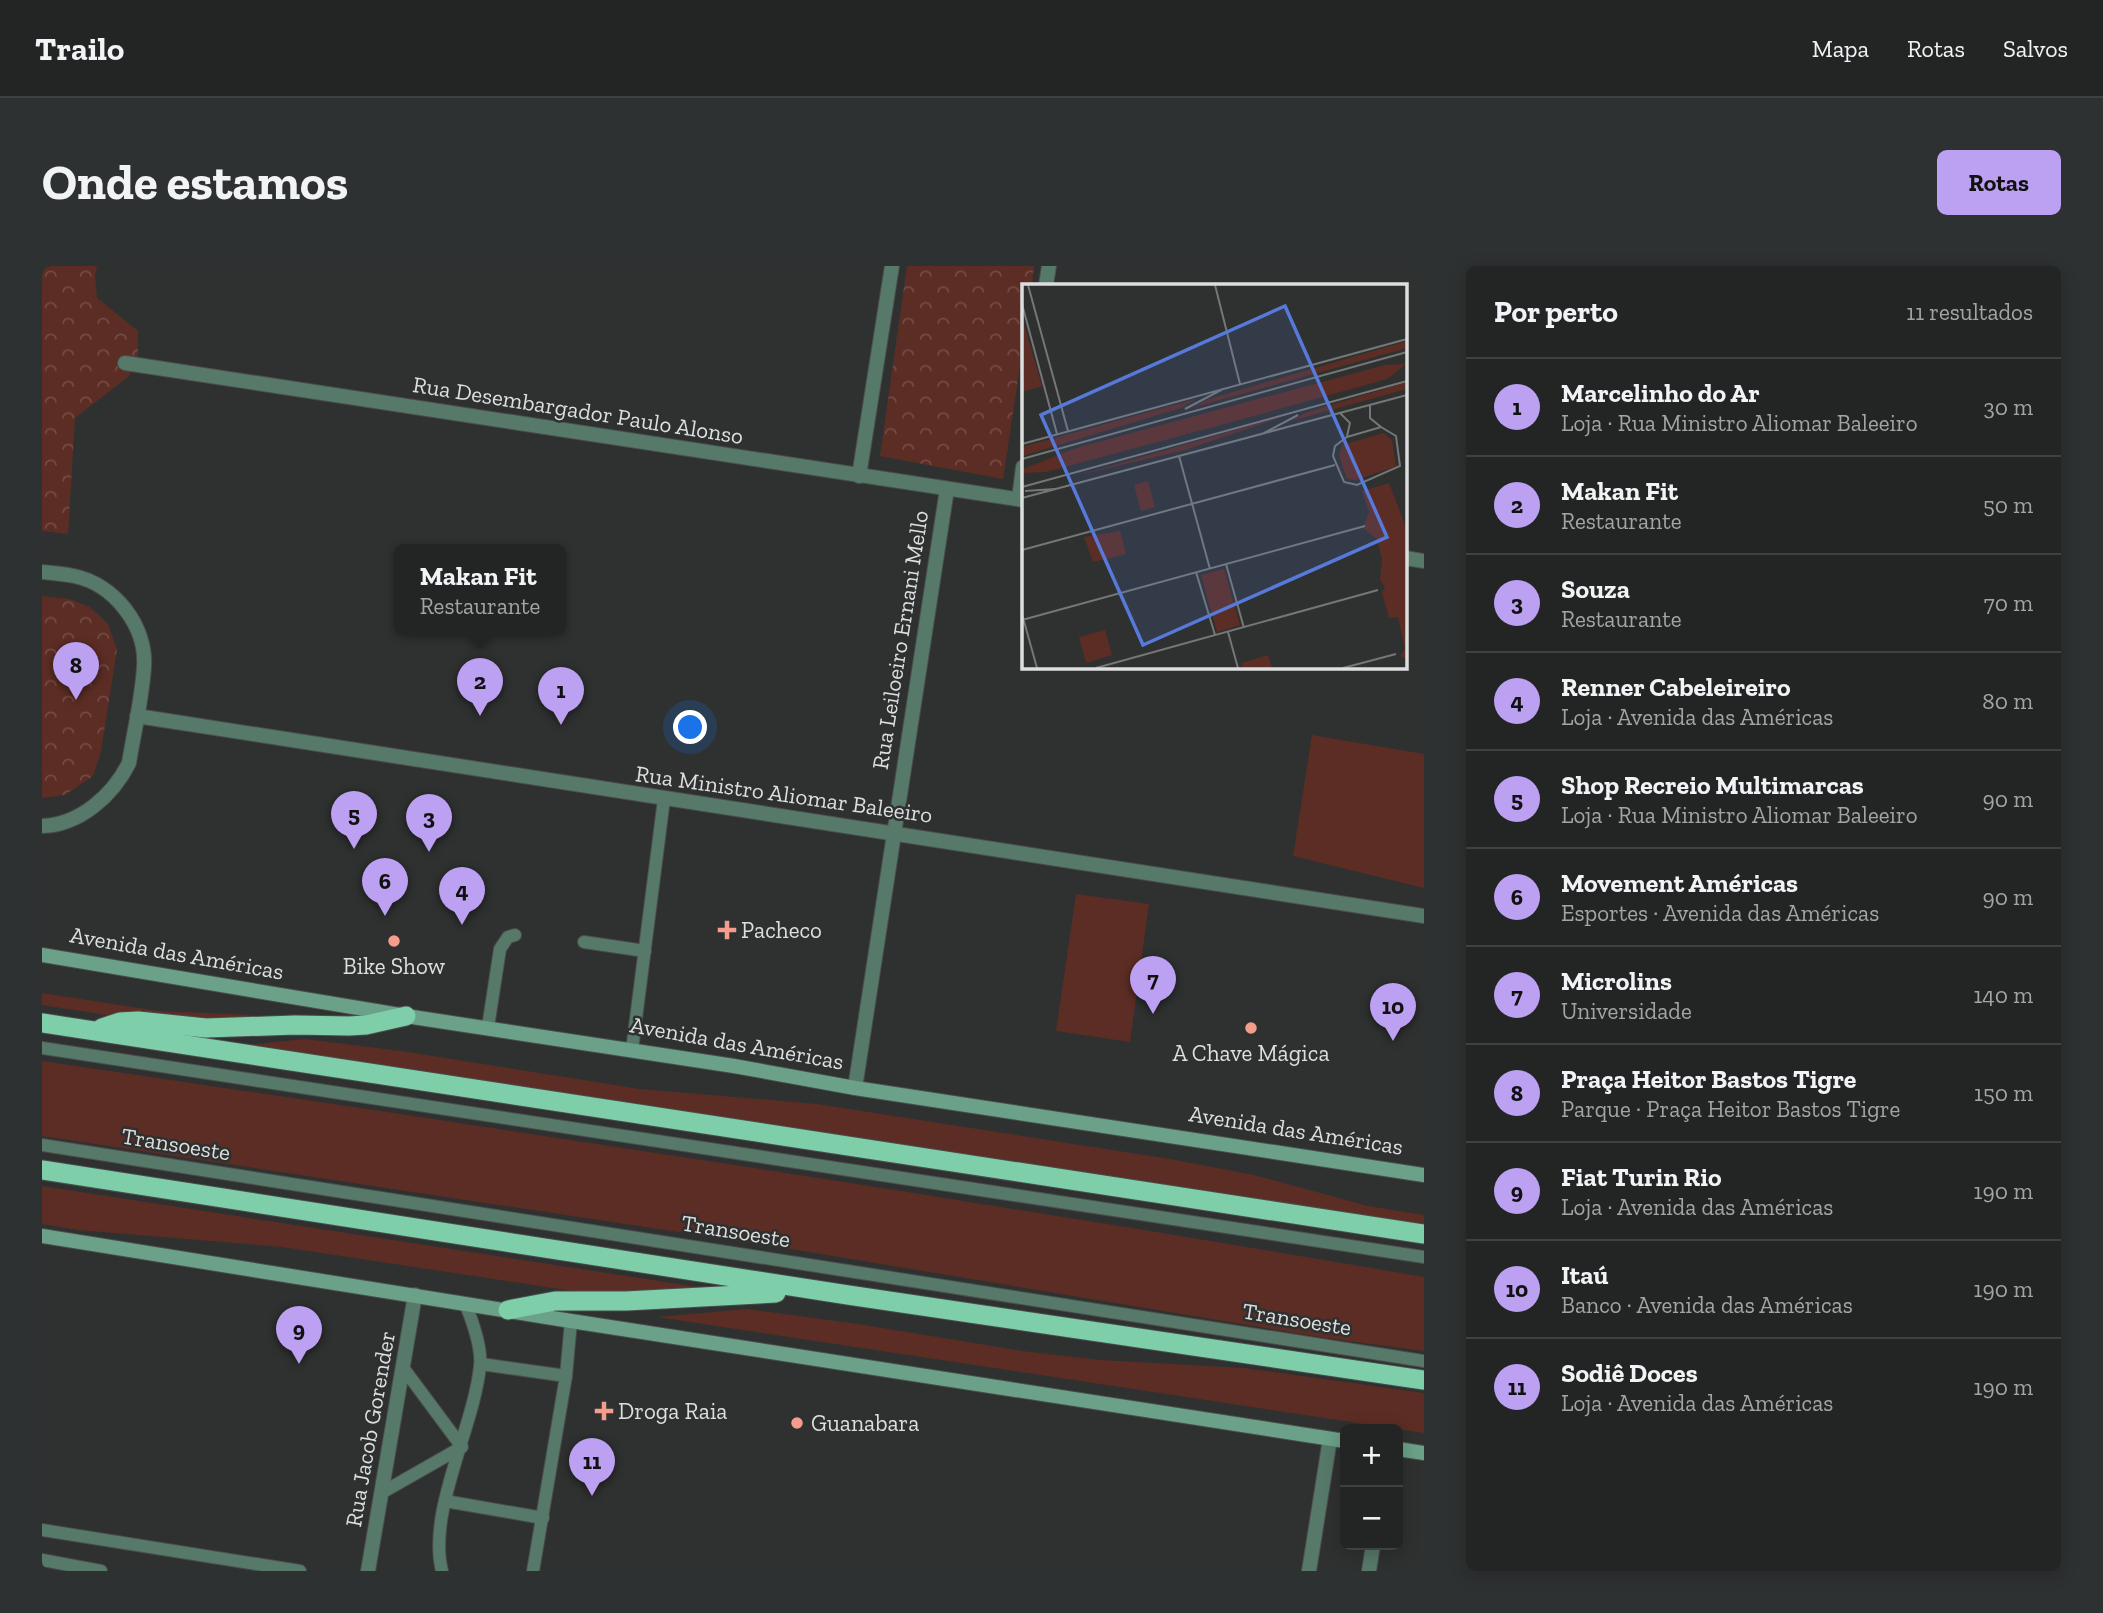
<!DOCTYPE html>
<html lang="pt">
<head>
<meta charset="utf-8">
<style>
	:root { --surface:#222524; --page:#2e3131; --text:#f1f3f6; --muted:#a2a5a6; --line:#3f4241; --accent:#bca0f2 }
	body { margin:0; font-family:"Zilla Slab",serif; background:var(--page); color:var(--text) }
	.controls { position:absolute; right:21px; bottom:21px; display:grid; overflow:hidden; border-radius:10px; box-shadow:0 4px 18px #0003 }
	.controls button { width:63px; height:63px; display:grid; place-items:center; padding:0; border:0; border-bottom:2px solid var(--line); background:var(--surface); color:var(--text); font:35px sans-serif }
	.you { position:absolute; left:649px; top:462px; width:24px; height:24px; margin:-18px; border:5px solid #fff; border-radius:50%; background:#1a73e8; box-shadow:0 0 0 10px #1a73e833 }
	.badge { display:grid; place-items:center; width:46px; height:46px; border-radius:50%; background:var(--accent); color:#111; font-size:23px; font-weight:700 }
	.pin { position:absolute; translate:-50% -58px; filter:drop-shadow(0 2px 4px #0008) }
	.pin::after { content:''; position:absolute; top:37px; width:24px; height:21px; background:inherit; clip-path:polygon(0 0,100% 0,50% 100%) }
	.popup { position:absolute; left:352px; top:278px; width:172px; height:91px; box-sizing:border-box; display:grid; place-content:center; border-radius:10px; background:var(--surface); filter:drop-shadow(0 2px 5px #0005); font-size:23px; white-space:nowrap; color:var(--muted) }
	.popup b { font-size:26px; color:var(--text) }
	.popup::after { content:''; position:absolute; left:50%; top:100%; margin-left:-14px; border:14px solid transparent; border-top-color:var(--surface) }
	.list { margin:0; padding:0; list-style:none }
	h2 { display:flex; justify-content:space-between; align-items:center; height:91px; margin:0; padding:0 28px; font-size:30px }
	h2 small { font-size:23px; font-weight:400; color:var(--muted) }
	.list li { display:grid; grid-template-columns:46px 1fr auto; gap:21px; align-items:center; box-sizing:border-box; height:98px; padding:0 28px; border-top:2px solid var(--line) }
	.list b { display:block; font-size:26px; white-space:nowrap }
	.list p { margin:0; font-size:23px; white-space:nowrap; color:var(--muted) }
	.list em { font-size:23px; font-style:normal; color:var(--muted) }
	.map { position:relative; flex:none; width:1382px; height:1305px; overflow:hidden; border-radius:10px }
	header { display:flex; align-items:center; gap:42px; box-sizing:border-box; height:98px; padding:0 35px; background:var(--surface); border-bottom:2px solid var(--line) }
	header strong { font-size:33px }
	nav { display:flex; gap:38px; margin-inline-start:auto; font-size:24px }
	.intro { display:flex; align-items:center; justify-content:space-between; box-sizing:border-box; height:168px; padding:0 42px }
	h1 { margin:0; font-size:49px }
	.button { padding:18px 32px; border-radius:10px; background:var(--accent); color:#111; font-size:24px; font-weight:700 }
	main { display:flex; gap:42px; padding:0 42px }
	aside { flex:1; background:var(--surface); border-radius:10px; box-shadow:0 4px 18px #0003 }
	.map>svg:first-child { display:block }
	.grass { fill:#5c2d24 }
	.park { fill:url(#park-crowns) }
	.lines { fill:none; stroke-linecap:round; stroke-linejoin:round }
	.service-casing { stroke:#4a4d4c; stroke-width:14 }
	.minor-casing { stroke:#4a4d4c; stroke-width:16 }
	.tertiary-casing { stroke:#4a4d4c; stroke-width:16 }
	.secondary-casing { stroke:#4a4d4c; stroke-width:16 }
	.trunk-casing { stroke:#4a4d4c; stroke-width:21 }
	.service { stroke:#577969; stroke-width:12 }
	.minor { stroke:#577969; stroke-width:14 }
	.tertiary { stroke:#577969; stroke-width:14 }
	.secondary { stroke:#6aa188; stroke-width:14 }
	.trunk { stroke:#7eceaa; stroke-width:19 }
	.poi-dot { fill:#f49d8c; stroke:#2e3130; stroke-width:2.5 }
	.labels { text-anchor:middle; stroke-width:5; stroke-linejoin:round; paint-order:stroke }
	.street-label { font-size:23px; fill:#dddfde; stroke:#2e3130 }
	.poi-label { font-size:23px; fill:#dddfde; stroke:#2e3130; text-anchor:start }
	.inset-road { fill:none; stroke:#747776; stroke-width:2 }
	.view { fill:#577ada; fill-opacity:0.15; stroke:#577ada; stroke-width:3.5 }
	.inset-edge { fill:none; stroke:#dddfde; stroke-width:3.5 }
</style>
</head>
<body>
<header>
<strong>Trailo</strong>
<nav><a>Mapa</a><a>Rotas</a><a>Salvos</a></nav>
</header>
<div class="intro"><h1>Onde estamos</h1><a class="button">Rotas</a></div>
<main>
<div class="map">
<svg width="1382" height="1305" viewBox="0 0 1382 1305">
	<defs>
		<pattern id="park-crowns" width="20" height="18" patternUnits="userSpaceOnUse" patternTransform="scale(1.75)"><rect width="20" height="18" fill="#5c2d24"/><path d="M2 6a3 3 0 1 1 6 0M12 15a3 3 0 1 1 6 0" fill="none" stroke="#734b43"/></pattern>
	</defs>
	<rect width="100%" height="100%" fill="#2e3130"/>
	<!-- grass -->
	<g class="grass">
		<path d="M 1270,469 L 1382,488 L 1382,622 L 1251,590 Z"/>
		<path d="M 1034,628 L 1107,638 L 1088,776 L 1014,765 Z"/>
		<path d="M 0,727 L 117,745 L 213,749 L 127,759 L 0,739 Z"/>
		<path d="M 263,773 L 359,785 L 598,823 L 775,838 L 1128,893 L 1212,909 L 1326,940 L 1382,949 L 1382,959 L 195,780 Z"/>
		<path d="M 0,795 C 461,863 922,932 1382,1011 L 1382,1085 L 1284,1072 L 755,984 L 0,870 Z"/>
		<path d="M 0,920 L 656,1021 L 551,1028 L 240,981 L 36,964 L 0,958 Z"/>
		<path d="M 705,1043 L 816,1058 L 980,1085 L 1058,1094 L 1202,1102 L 1382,1127 L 1382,1167 L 615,1051 Z"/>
	</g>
	<!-- park -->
	<g class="park">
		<path d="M 0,0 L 55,0 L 53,10 L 55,32 L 96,65 L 96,91 L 87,110 L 33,152 L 26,268 L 0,265 Z"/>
		<path d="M 865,0 L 992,0 L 990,19 L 981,19 L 981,80 L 961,213 L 838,190 Z"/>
		<path d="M 0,330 L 27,333 L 48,341 L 66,358 L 75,383 L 59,485 L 51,510 L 23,529 L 0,532 Z"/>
	</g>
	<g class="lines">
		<defs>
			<g id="service">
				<path d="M 542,676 L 603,685"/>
				<path d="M 446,761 L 458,683 L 466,671 L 473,669"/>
				<path d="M 0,782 L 1382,991"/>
				<path d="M 590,784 L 622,533"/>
				<path d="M 0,879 L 1382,1095"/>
				<path d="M 439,1098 L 524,1110"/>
				<path d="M 341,1226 L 420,1181 L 362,1103"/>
				<path d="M 403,1235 L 501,1252"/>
				<path d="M 0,1264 L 258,1305"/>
				<path d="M 0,1294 L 59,1305"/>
				<path d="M 400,1305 C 385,1246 432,1161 438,1100 C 440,1082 430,1054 423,1037"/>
				<path d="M 491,1305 L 524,1110 L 529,1055"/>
			</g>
			<g id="minor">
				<path d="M 1004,19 L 1007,0"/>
				<path d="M 83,97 L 981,234"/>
				<path d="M 817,210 L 850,0"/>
				<path d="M 977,233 L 981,201"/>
				<path d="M 1363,292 L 1382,295"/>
				<path d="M 0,306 C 11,307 22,308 32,310 C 72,318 105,360 102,401 C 100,433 92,466 87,497 C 71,529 38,559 0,560"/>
				<path d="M 95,450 L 1382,650"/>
				<path d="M 813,822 L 905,223"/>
				<path d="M 326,1305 L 373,1029"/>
			</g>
			<g id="tertiary">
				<path d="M 1267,1305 L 1288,1173"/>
				<path d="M 1327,1305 L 1331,1279"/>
			</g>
			<g id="secondary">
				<path d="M 0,689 L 364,750 L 692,800 L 813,822 L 1382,909"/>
				<path d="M 0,970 L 529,1055 L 1303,1175"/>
				<path d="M 1356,1183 L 1382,1187"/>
			</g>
			<g id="trunk">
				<path d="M 0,757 L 1382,968"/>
				<path d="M 60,762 L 78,756 L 96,755 L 164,762 L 253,759 L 307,760 L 324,759 L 364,750"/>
				<path d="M 0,904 L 806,1029 L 1382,1114"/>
				<path d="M 466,1044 L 513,1035 L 584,1035 L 734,1027"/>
			</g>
		</defs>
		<!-- service casing -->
		<use href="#service" class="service-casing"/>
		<!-- minor casing -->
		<use href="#minor" class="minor-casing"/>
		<!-- tertiary casing -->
		<use href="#tertiary" class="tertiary-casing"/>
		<!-- secondary casing -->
		<use href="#secondary" class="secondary-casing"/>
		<!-- trunk casing -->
		<use href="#trunk" class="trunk-casing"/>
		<!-- service -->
		<use href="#service" class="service"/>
		<!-- minor -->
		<use href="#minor" class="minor"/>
		<!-- tertiary -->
		<use href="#tertiary" class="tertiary"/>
		<!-- secondary -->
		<use href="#secondary" class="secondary"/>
		<!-- trunk -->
		<use href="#trunk" class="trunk"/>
	</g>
	<!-- markers -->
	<g class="poi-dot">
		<path d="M681.5 653.5h7v7h7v7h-7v7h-7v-7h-7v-7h7z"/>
		<circle cx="352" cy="675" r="7"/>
		<circle cx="1209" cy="762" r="7"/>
		<path d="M558.5 1134.5h7v7h7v7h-7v7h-7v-7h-7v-7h7z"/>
		<circle cx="755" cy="1157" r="7"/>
	</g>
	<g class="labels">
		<!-- street labels -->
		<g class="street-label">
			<text transform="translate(536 144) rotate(9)" y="8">Rua Desembargador Paulo Alonso</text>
			<text transform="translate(858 374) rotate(-81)" y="8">Rua Leiloeiro Ernani Mello</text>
			<text transform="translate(742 528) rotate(8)" y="8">Rua Ministro Aliomar Baleeiro</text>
			<text transform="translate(135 687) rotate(10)" y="8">Avenida das Américas</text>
			<text transform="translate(695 777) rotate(10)" y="8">Avenida das Américas</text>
			<text transform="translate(1254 864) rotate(9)" y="8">Avenida das Américas</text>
			<text transform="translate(134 878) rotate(9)" y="8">Transoeste</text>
			<text transform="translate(694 965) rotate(9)" y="8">Transoeste</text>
			<text transform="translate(1255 1053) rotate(9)" y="8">Transoeste</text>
			<text transform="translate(328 1163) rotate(-80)" y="8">Rua Jacob Gorender</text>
		</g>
		<!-- poi labels -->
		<g class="poi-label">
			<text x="699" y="672">Pacheco</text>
			<text x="352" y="708" text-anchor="middle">Bike Show</text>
			<text x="1209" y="795" text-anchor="middle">A Chave Mágica</text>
			<text x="576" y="1153">Droga Raia</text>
			<text x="769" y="1165">Guanabara</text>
		</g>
	</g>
	<!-- overview -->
	<g transform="translate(980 18)">
		<rect width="385" height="385" fill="#2e3130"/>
		<path d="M 385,57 L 385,64 L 169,124 L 187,115 ZM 384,80 L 365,95 L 221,135 L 24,188 L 2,189 L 1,185 L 54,164 L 363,81 ZM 385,98 L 385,105 L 269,137 L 283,129 ZM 174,115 L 159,124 L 0,172 L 0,163 ZM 269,130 L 163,166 L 57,191 ZM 126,197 L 133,223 L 119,227 L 112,201 ZM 98,247 L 104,270 L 71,278 L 62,253 ZM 83,346 L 90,371 L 64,379 L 57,353 ZM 246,371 L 250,384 L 221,384 L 219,379 Z" fill="#5c2d24"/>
		<path d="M 0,33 L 20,102 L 0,108 ZM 362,149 L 370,156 L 374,182 L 334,196 L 325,195 L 317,172 L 320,161 ZM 367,199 L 385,246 L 385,376 L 378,372 L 383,365 L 376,333 L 367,334 L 360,309 L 363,303 L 358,296 L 360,276 L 355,255 L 341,244 L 347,228 L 340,207 ZM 202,285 L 218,341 L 195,348 L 179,291 Z" fill="#5c2d24"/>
		<path class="inset-road" d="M 6,1 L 46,147M 193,1 L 218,100M 0,20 L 35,150M 348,121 L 348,134 L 359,143M 163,125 L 201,105M 318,129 L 328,139 L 325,152M 359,143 L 374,152 L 378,182 L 335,201 L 322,198 L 311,172 L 313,162 L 325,153 ZM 242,149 L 276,131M 0,160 L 385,55M 157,172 L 188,285M 0,175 L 385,68M 0,203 L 385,97M 3,207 L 33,205M 0,214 L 385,111M 0,266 L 313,181M 204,280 L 222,344M 174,288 L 193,351M 0,330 L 15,384M 0,336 L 343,242M 206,348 L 216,384M 74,384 L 356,306M 321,384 L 374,370"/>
		<path class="view" d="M 263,22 L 365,253 L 121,361 L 19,131 Z"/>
		<rect width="385" height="385" class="inset-edge"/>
	</g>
</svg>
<div class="controls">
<button>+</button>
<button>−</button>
</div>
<div class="you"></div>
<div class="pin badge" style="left:519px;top:459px">1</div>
<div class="pin badge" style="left:438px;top:450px">2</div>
<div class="popup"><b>Makan Fit</b>Restaurante</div>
<div class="pin badge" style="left:387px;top:586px">3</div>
<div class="pin badge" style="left:420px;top:659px">4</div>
<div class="pin badge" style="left:312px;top:583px">5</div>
<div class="pin badge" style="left:343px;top:650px">6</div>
<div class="pin badge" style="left:1111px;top:748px">7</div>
<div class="pin badge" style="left:34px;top:434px">8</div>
<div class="pin badge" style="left:257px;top:1098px">9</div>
<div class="pin badge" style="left:1351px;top:775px">10</div>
<div class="pin badge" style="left:550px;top:1230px">11</div>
</div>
<aside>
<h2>Por perto<small>11 resultados</small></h2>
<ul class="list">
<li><span class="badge">1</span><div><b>Marcelinho do Ar</b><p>Loja · Rua Ministro Aliomar Baleeiro</p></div><em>30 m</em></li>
<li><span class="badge">2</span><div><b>Makan Fit</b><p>Restaurante</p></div><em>50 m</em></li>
<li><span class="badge">3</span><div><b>Souza</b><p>Restaurante</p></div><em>70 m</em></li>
<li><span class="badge">4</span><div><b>Renner Cabeleireiro</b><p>Loja · Avenida das Américas</p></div><em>80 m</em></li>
<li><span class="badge">5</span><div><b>Shop Recreio Multimarcas</b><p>Loja · Rua Ministro Aliomar Baleeiro</p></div><em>90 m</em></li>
<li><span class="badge">6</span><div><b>Movement Américas</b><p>Esportes · Avenida das Américas</p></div><em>90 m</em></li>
<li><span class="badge">7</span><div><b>Microlins</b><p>Universidade</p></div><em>140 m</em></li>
<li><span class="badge">8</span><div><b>Praça Heitor Bastos Tigre</b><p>Parque · Praça Heitor Bastos Tigre</p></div><em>150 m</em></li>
<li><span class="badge">9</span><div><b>Fiat Turin Rio</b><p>Loja · Avenida das Américas</p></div><em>190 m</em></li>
<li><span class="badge">10</span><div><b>Itaú</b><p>Banco · Avenida das Américas</p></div><em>190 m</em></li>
<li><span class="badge">11</span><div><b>Sodiê Doces</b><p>Loja · Avenida das Américas</p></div><em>190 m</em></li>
</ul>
</aside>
</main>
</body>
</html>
